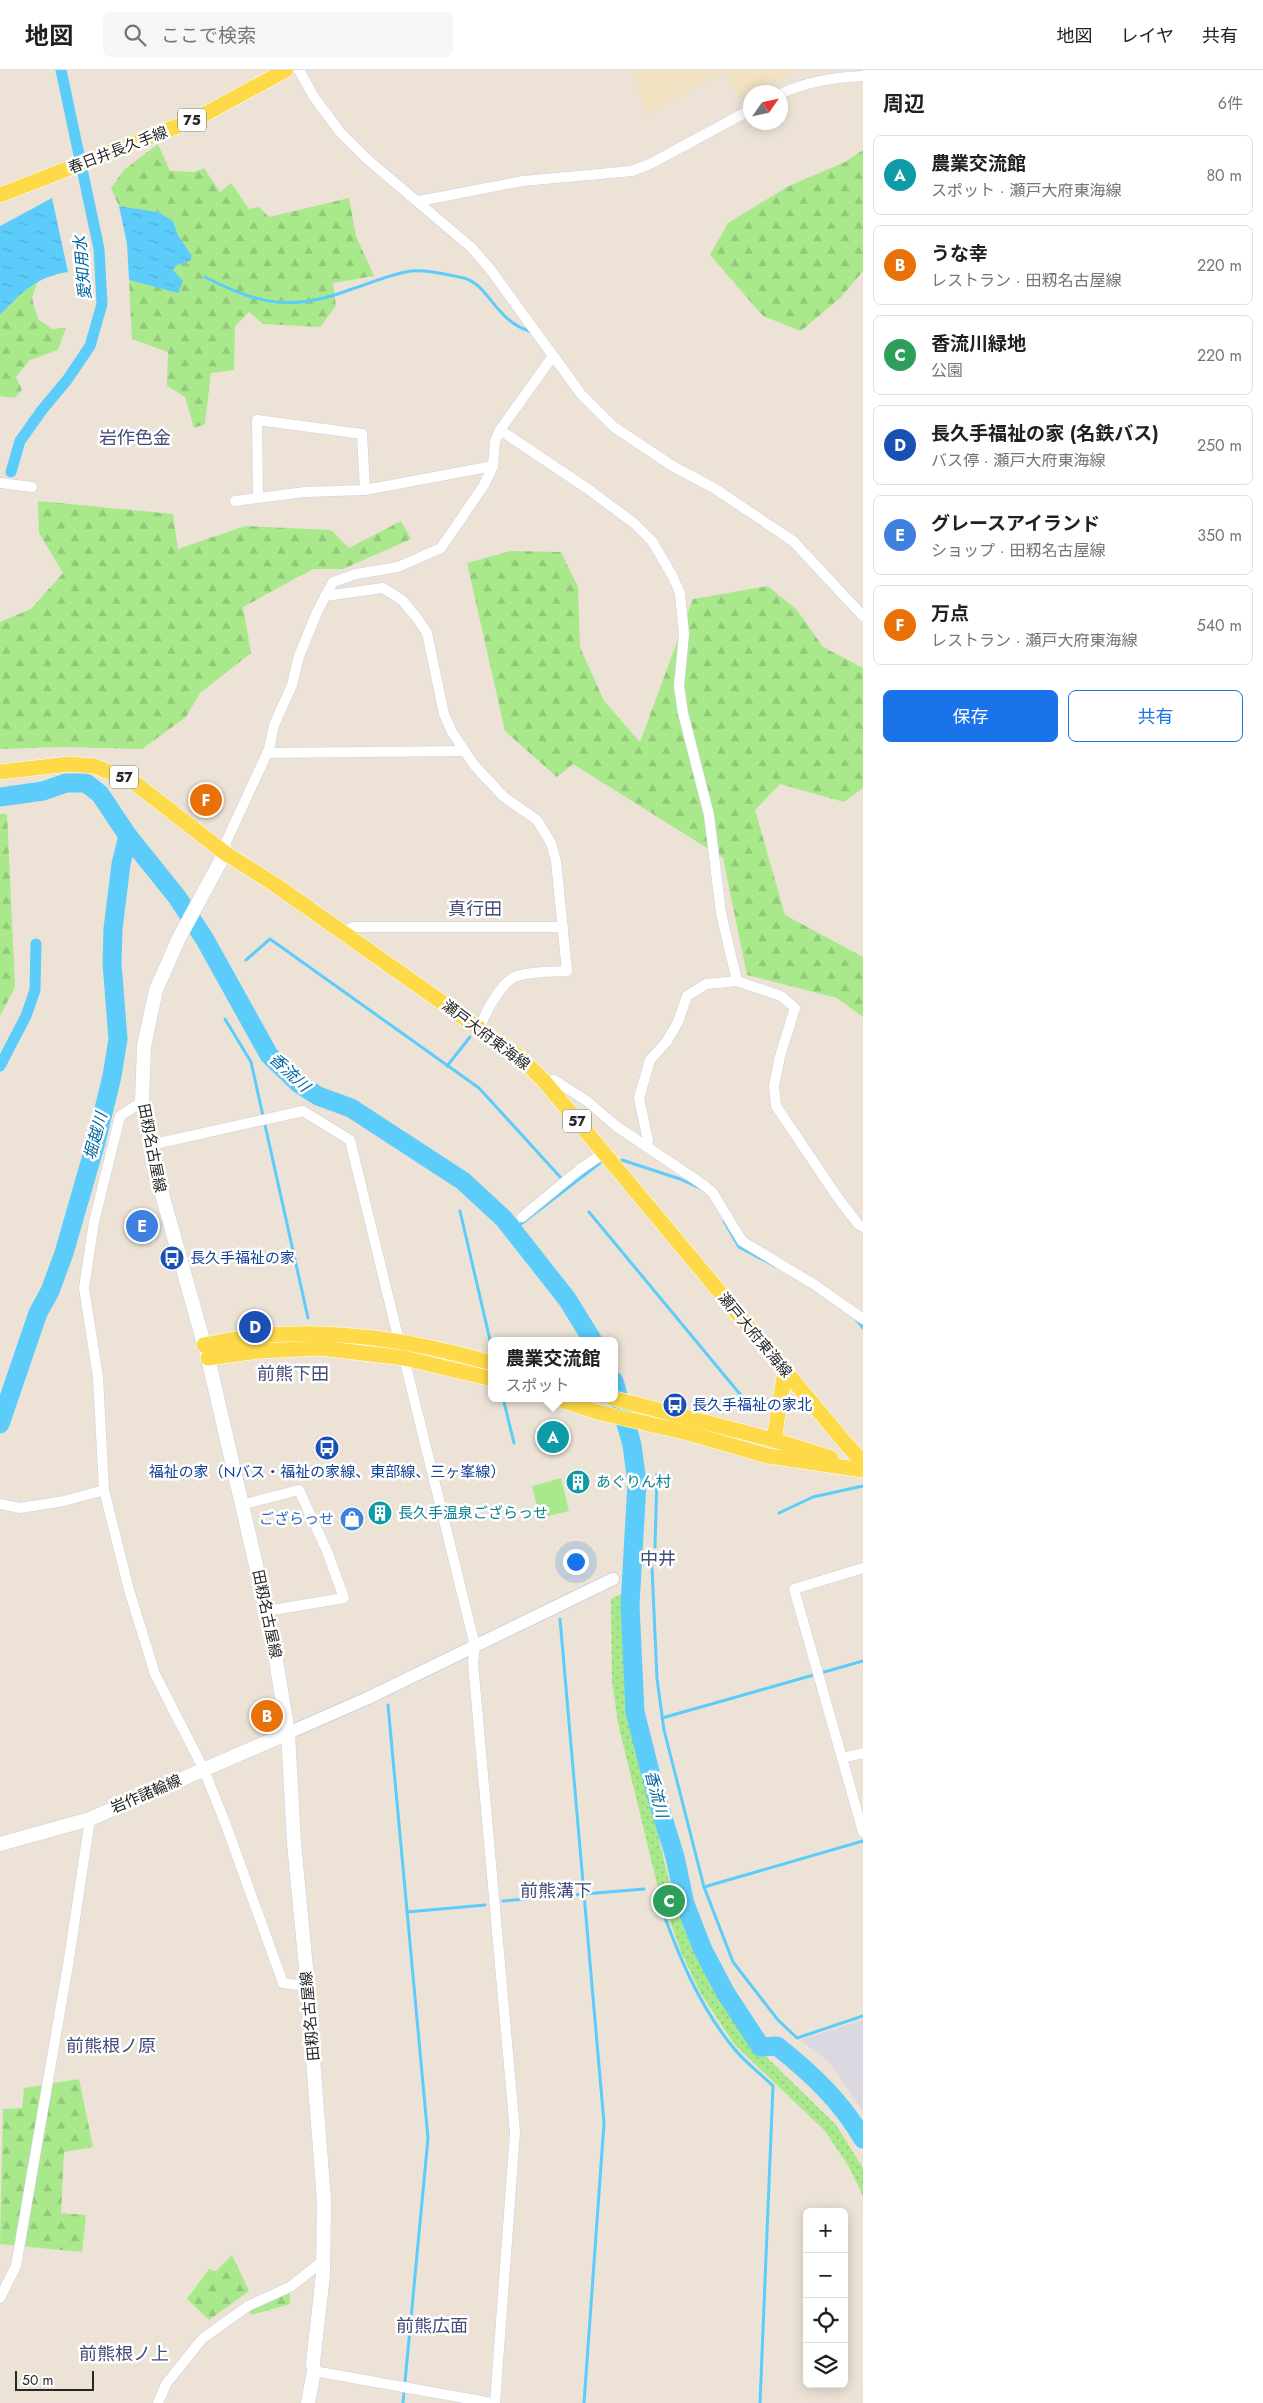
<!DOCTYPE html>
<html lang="ja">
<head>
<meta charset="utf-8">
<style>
	:root { --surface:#fff; --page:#f6f6f6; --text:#202124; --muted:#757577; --line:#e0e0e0; --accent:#1a73e8 }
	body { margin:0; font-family:Jost,"Noto Sans JP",sans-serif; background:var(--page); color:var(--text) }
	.controls { position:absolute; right:15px; bottom:15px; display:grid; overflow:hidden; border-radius:8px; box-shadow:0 2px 12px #0003 }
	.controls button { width:45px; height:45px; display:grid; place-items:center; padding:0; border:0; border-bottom:1px solid var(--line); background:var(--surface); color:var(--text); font:25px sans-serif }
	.compass { position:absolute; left:743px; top:15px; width:45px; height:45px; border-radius:50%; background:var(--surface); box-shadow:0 2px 12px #0003; rotate:56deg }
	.scale { position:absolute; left:15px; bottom:12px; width:79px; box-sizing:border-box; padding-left:5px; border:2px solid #272727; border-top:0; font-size:14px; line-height:18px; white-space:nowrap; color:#272727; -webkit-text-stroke:4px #fff; paint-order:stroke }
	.you { position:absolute; left:575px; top:1491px; width:18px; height:18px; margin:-12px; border:4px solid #fff; border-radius:50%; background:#1a73e8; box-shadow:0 0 0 8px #1a73e833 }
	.badge { display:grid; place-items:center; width:32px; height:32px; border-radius:50%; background:var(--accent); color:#fff; font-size:16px; font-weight:700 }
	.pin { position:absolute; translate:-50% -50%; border:2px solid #fff; box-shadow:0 1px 5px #0006 }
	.popup { position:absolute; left:488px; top:1267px; width:130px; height:65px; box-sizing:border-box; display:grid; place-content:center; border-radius:8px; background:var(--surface); filter:drop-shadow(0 1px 4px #0005); font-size:16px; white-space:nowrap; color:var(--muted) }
	.popup b { font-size:19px; color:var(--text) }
	.popup::after { content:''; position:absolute; left:50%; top:100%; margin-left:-10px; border:10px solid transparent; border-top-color:var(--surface) }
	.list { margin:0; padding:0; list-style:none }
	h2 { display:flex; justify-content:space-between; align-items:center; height:65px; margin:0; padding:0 20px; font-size:21px }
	h2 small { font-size:16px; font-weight:400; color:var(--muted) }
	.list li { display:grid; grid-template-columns:32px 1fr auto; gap:15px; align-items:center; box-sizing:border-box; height:80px; margin:0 10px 10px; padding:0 10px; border:1px solid var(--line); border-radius:8px }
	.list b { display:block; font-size:19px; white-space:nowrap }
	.list p { margin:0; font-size:16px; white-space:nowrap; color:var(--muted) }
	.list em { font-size:16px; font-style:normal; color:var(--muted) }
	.actions { display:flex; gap:10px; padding:15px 20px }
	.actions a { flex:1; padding:11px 0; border:1px solid var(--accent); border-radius:8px; text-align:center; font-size:18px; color:var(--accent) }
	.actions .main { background:var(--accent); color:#fff }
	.icon { flex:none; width:28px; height:28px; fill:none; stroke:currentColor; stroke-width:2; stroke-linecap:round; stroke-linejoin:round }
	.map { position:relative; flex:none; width:863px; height:2333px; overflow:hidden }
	header { display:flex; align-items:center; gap:30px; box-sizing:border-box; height:70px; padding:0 25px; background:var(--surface); border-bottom:1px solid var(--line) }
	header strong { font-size:24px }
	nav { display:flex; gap:28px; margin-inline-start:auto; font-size:18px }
	.search { width:350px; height:45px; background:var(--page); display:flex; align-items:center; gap:12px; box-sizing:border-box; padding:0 18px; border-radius:8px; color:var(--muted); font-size:19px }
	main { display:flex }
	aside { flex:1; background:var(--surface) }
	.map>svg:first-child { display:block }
	.industrial { fill:#dbd8e2 }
	.education { fill:#f0e2c3 }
	.grass { fill:#a9e98c }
	.forest { fill:url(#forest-firs) }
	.park { fill:url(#park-dots) }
	.water { fill:url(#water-ripples) }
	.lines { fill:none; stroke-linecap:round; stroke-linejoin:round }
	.stream { stroke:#5cccfa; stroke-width:3 }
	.canal { stroke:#5cccfa; stroke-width:11 }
	.river { stroke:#5cccfa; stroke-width:19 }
	.minor-casing { stroke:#cbcfe2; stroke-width:11 }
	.tertiary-casing { stroke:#cbcfe2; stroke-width:14 }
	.secondary-casing { stroke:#cbcfe2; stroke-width:15 }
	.primary-casing { stroke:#fff; stroke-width:16 }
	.minor { stroke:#fff; stroke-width:10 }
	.tertiary { stroke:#fff; stroke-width:12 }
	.secondary { stroke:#fff; stroke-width:14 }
	.primary { stroke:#fed948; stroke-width:15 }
	.labels { text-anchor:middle; stroke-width:5; stroke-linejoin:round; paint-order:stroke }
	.shield { fill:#fff; stroke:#686868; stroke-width:1 }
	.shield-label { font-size:14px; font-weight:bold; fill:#272727 }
	.street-label { font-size:15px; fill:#272727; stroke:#fff }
	.transit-label { font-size:15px; fill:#164399; stroke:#fff; text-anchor:start }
	.culture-label { font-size:15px; fill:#0d838f; stroke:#fff; text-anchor:start }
	.shop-label { font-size:15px; fill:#366cbe; stroke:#fff; text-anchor:end }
	.water-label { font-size:16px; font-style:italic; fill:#0066a1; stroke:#fff }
	.quarter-label { font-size:18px; fill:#434c7b; stroke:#fff }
</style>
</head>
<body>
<header>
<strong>地図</strong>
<div class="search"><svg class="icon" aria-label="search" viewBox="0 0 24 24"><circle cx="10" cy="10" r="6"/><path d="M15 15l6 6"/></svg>ここで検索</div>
<nav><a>地図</a><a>レイヤ</a><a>共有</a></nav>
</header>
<main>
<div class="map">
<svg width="863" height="2333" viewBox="0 0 863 2333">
	<defs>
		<pattern id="forest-firs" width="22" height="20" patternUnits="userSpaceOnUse" patternTransform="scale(1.25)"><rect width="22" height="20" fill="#a9e98c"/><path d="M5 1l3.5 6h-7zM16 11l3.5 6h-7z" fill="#91c879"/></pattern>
		<pattern id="park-dots" width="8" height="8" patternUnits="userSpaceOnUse" patternTransform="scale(1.25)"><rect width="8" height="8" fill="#a9e98c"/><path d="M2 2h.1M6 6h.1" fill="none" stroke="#91c879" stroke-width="1.8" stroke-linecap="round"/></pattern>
		<pattern id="water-ripples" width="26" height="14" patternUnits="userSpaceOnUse" patternTransform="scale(1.25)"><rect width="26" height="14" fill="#5cccfa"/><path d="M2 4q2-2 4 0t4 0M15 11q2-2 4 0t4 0" fill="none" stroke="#50afd6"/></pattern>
	</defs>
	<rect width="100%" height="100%" fill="#ece3d6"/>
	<!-- industrial -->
	<path class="industrial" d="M 863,1950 L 863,2041 L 829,1992 L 800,1970 Z"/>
	<!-- education -->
	<path class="education" d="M 630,0 L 798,0 L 739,29 L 725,2 L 647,45 Z"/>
	<!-- grass -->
	<path class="grass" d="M 561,1408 L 569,1441 L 540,1448 L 532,1416 Z"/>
	<!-- forest -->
	<g class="forest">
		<path d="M 158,74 L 170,101 L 194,102 L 204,98 L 220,122 L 231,113 L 249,139 L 259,137 L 269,147 L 349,128 L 356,166 L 374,206 L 333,213 L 336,236 L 320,257 L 263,254 L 249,242 L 235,256 L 234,300 L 211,303 L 205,354 L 194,358 L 185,327 L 167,316 L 168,282 L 132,269 L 129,210 L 178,222 L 173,201 L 177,195 L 190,191 L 192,186 L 178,165 L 173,151 L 158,142 L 119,136 L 111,118 L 124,100 Z"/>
		<path d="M 863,80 L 863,201 L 841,227 L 801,261 L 763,246 L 710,185 L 728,153 L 787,117 L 845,92 Z"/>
		<path d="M 38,211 L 32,228 L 38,249 L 52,259 L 66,258 L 58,280 L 30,290 L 16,307 L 22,320 L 15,328 L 0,326 L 0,245 L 14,228 Z"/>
		<path d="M 38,431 L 173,444 L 178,479 L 245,456 L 331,460 L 349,478 L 401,451 L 411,469 L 343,499 L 313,499 L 243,537 L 251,583 L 200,623 L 186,647 L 142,679 L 61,677 L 0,679 L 0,552 L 31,539 L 63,503 L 39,463 Z"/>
		<path d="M 511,481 L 561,482 L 578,517 L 580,577 L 604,631 L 640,672 L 693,529 L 768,516 L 797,540 L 823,577 L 863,598 L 863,718 L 844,732 L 780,714 L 755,740 L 785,845 L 863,887 L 863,947 L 837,928 L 747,905 L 723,788 L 573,694 L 557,707 L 505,661 L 467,493 Z"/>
		<path d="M 0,744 L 7,744 L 15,917 L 0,946 Z"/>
		<path d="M 79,2009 L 93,2077 L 64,2082 L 61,2143 L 86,2145 L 82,2182 L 0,2174 L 3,2039 L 22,2038 L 24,2018 Z"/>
		<path d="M 232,2185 L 249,2221 L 209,2250 L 187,2229 L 209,2199 L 216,2201 Z"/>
		<path d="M 290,2217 L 290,2234 L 251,2245 L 248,2236 Z"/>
	</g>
	<!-- park -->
	<path class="park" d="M 623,1523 L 624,1609 L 631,1652 L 669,1811 L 693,1877 L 712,1918 L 747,1968 L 836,2055 L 863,2098 L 863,2126 L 849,2097 L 825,2061 L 735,1975 L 701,1924 L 681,1882 L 657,1814 L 618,1653 L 612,1611 L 611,1529 Z"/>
	<!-- water -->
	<g class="water">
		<path d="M 52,128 L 68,202 C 37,206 20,224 0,245 L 0,156 Z"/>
		<path d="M 119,136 L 158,142 L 173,151 L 178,165 L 192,186 L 190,191 L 177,195 L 173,200 L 183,211 L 178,223 L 129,210 L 127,174 Z"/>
	</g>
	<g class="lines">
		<!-- stream -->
		<g class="stream">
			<path d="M 205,207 C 260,236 294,241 352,219 C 371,213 391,204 411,201 C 428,199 448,205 464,208 C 489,215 495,250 529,261"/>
			<path d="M 246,890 L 270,869 L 479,1018 L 562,1109"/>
			<path d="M 225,949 L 251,992 L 308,1248"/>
			<path d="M 447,996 L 470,967"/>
			<path d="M 622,1090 L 680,1109 L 702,1119"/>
			<path d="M 460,1141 L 490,1270"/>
			<path d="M 589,1142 L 749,1335"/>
			<path d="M 724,1151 L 739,1177 L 775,1196"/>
			<path d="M 513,1160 L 600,1093"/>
			<path d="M 856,1249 L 863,1258"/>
			<path d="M 503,1328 L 514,1373"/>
			<path d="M 779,1443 L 813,1427 L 863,1416"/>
			<path d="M 655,1477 L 657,1404"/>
			<path d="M 652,1498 L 657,1609 L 664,1660 L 704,1817 L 733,1892 L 778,1950 L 797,1968 L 863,1946"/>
			<path d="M 560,1549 L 604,2053 L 584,2333"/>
			<path d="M 388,1635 L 428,2068 L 403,2333"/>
			<path d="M 662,1648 L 863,1591"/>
			<path d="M 704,1817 L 863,1771"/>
			<path d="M 503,1831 L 644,1819"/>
			<path d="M 660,1834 C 678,1884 698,1934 732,1976 C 743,1991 760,2003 773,2016 L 760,2333"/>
			<path d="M 407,1842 L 485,1835"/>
		</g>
		<!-- canal -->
		<g class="canal">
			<path d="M 11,402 L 20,371 L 42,340 L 67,310 L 90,276 L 102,234 L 99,179 L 61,0"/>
			<path d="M 0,996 L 26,946 L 35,920 L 36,874"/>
		</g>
		<!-- river -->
		<g class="river">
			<path d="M 0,727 L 43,721 L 66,713 L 86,713 L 100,724 L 128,766 L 177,827 L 204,868 L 269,985 L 298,1013 L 318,1026 L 351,1038 L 463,1111 L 504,1149 L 567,1229 L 593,1271"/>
			<path d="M 614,1311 L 632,1375 L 637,1413 L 630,1535 L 635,1642 L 656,1725 L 675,1787 L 685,1834 L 703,1880 L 725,1922 L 761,1977 L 777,1976 C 811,2003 841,2031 863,2069"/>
			<path d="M 0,1354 L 38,1243 L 50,1221 L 64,1183 L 96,1072 L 112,1006 L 118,969 L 112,893 L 113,859 L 121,794 L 128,766"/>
		</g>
		<defs>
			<g id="minor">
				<path d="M 299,0 L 314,27 L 340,62 L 367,89 L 472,178 L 490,199 L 581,324 L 614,357 L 674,397 L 714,418 L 793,471 L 863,546"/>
				<path d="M 780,24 C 806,12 835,7 863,6"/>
				<path d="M 419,131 L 523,111 L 632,101 L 652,93 L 750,40"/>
				<path d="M 500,360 L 588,419 L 635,454 L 652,471 L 672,505 L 680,523 L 684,564 L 679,616 L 683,643 L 709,745 L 721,843 L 737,911"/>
				<path d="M 0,413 L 32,417"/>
				<path d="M 258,428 L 257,350 L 362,364 L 365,420"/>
				<path d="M 235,431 L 305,422 L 365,420 L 493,396"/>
				<path d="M 325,526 L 383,518 L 402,530 L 417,548 L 427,563 L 444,644 L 452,662 L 474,695 L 504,727 L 537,750 L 551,773 L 556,791 L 567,901 C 551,902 533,901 517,906 C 501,911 485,944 479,959"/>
				<path d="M 267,683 L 465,681"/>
				<path d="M 225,783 L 226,772 L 269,679 L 274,655 L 292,615 L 299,586 L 317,542 L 333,512 L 356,504 L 398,497 L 441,478 L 484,415 L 493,396 L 495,371 L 500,360 L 553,286"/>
				<path d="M 342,862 L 353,857 L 563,857"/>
				<path d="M 544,1011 L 554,1010 L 587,1031 L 616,1056 L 705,1116 L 713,1123 L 742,1171 L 815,1215 L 863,1249"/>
				<path d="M 142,1032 L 120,1046 L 94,1152 L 84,1218 L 98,1307 L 104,1420 L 129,1520 L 155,1604 L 204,1700 L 226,1755 L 283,1913 L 307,1916"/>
				<path d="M 150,1075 L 303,1041 L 350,1070 L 399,1271"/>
				<path d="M 646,1076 L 648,1071 L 639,1028 L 650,990 L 667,971 L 678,952 L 687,926 L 706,914 L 737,911 L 781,926 L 795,938 L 780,986 L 774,1016 L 776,1036 L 838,1128 L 858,1154 L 863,1157"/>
				<path d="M 522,1147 L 579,1100 L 604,1083"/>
				<path d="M 404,1288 L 475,1576 L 473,1593 L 515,2062 L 495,2333"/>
				<path d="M 0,1434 L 20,1438 L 64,1431 L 104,1420"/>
				<path d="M 241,1435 L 299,1420 L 327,1481 L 344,1528 L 267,1541"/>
				<path d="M 863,1498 L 794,1519 L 863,1762"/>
				<path d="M 842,1688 L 863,1683"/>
				<path d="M 0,2228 L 16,2196 L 69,1889 L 90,1749"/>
				<path d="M 314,2301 L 492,2333"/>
				<path d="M 158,2333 L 166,2314 L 202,2269 L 248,2236 L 290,2217 L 323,2191"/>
			</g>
			<path id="tertiary" d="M 288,1663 L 368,1628 L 613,1509"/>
			<g id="secondary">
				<path d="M 225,783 L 179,868 L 156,920 L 144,976 L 142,1032 L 162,1124 L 208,1288 L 271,1560 L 288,1663 L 294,1773 L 306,1898 L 324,2130 L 323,2205 L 313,2293 L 314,2301 L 308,2333"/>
				<path d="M 0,1774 L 90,1749 L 288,1663"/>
			</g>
			<g id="primary">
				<path d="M 0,125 L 196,49 L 286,0"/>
				<path d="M 0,702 L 69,694 L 94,696 L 132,711 L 225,783 L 277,816 L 521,988 L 544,1011 L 847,1375 L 863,1392"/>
				<path d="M 204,1275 C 221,1272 239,1268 257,1266 C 337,1258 415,1271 492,1293"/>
				<path d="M 208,1288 L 259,1281 L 321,1278 L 404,1288 L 492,1309"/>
				<path d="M 555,1328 L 597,1342 L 688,1363 L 768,1386 L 863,1400"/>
				<path d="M 612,1328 L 774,1370 L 831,1388"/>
				<path d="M 774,1370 L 785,1301"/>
			</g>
		</defs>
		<!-- minor casing -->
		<use href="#minor" class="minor-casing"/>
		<!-- tertiary casing -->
		<use href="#tertiary" class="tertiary-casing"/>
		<!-- secondary casing -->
		<use href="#secondary" class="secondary-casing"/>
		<!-- primary casing -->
		<use href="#primary" class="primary-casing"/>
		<!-- minor -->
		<use href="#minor" class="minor"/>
		<!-- tertiary -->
		<use href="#tertiary" class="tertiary"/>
		<!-- secondary -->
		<use href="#secondary" class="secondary"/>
		<!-- primary -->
		<use href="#primary" class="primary"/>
	</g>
	<!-- icons -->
	<defs>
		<symbol id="bus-disc" viewBox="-11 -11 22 22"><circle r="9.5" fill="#1a4fb4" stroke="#fff"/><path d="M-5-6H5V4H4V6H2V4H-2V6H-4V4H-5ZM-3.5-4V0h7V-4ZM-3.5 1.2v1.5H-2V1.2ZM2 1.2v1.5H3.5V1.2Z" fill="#fff"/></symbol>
		<symbol id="building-disc" viewBox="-11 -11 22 22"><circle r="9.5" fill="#0f9aa8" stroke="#fff"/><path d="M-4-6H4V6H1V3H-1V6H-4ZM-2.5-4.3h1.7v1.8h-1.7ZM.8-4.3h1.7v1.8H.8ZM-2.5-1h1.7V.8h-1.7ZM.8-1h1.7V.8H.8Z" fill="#fff"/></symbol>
		<symbol id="shop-disc" viewBox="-11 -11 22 22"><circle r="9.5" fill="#3f7fe0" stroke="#fff"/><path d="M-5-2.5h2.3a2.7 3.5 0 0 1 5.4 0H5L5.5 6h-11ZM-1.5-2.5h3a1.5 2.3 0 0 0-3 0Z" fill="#fff"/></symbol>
	</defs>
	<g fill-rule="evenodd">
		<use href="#bus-disc" x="158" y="1174" width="28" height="28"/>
		<use href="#bus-disc" x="661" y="1321" width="28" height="28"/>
		<use href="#bus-disc" x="313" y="1364" width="28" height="28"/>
		<use href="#building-disc" x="564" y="1398" width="28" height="28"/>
		<use href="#building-disc" x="366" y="1429" width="28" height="28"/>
		<use href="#shop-disc" x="338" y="1435" width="28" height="28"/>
	</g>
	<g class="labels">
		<!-- shield labels -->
		<g class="shield">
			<rect x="178" y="38.5" width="28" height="23" rx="4"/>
			<rect x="110" y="695.5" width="28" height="23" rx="4"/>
			<rect x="563" y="1039.5" width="28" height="23" rx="4"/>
		</g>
		<g class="shield-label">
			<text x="192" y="55">75</text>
			<text x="124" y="712">57</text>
			<text x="577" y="1056">57</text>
		</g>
		<!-- street labels -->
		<g class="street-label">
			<text transform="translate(118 80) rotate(-21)" y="5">春日井長久手線</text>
			<text transform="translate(486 965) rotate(37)" y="5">瀬戸大府東海線</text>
			<text transform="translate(152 1078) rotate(79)" y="5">田籾名古屋線</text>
			<text transform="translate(755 1265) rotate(50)" y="5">瀬戸大府東海線</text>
			<text transform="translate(267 1544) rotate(78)" y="5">田籾名古屋線</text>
			<text transform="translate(146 1724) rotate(-23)" y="5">岩作諸輪線</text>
			<text transform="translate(310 1946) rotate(-95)" y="5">田籾名古屋線</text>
		</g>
		<!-- transit labels -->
		<g class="transit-label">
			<text x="190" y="1193">長久手福祉の家</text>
			<text x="692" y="1340">長久手福祉の家北</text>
			<text x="327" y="1407" text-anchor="middle">福祉の家（Nバス・福祉の家線、東部線、三ヶ峯線）</text>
		</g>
		<!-- culture labels -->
		<g class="culture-label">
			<text x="596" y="1417">あぐりん村</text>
			<text x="398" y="1448">長久手温泉ござらっせ</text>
		</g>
		<!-- shop labels -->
		<g class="shop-label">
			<text x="334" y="1454">ござらっせ</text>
		</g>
		<!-- water labels -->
		<g class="water-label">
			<text transform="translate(82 198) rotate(-95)" y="6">愛知用水</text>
			<text transform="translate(290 1002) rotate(43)" y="6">香流川</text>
			<text transform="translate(95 1066) rotate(-75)" y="6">堀越川</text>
			<text transform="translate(657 1724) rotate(75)" y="6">香流川</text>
		</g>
		<!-- quarter labels -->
		<g class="quarter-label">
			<text x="135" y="374">岩作色金</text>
			<text x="475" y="845">真行田</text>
			<text x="293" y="1310">前熊下田</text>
			<text x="658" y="1495">中井</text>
			<text x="556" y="1827">前熊溝下</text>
			<text x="111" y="1982">前熊根ノ原</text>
			<text x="432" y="2262">前熊広面</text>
			<text x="124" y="2290">前熊根ノ上</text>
		</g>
	</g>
</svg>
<div class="controls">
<button>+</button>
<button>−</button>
<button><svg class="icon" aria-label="locate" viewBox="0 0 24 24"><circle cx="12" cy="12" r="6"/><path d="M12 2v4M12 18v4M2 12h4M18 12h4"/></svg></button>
<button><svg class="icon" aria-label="layers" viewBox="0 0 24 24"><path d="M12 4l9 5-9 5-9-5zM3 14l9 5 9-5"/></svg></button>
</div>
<svg class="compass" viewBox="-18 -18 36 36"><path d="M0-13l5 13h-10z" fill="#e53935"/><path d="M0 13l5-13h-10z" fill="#757577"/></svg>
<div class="scale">50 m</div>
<div class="you"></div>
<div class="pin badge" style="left:553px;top:1367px;background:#0f9aa8">A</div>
<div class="popup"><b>農業交流館</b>スポット</div>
<div class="pin badge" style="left:267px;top:1646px;background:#e8710a">B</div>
<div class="pin badge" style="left:669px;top:1831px;background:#2e9e5b">C</div>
<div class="pin badge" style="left:255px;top:1257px;background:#1a4fb4">D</div>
<div class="pin badge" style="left:142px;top:1156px;background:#3f7fe0">E</div>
<div class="pin badge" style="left:206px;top:730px;background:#e8710a">F</div>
</div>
<aside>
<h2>周辺<small>6件</small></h2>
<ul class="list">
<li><span class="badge" style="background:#0f9aa8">A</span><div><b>農業交流館</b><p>スポット · 瀬戸大府東海線</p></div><em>80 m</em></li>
<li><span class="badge" style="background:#e8710a">B</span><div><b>うな幸</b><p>レストラン · 田籾名古屋線</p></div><em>220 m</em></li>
<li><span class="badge" style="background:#2e9e5b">C</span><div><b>香流川緑地</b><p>公園</p></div><em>220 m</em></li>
<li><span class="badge" style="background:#1a4fb4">D</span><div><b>長久手福祉の家 (名鉄バス)</b><p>バス停 · 瀬戸大府東海線</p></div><em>250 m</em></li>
<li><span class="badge" style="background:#3f7fe0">E</span><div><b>グレースアイランド</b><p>ショップ · 田籾名古屋線</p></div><em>350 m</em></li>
<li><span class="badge" style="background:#e8710a">F</span><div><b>万点</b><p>レストラン · 瀬戸大府東海線</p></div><em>540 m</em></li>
</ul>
<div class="actions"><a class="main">保存</a><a>共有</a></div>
</aside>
</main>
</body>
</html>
